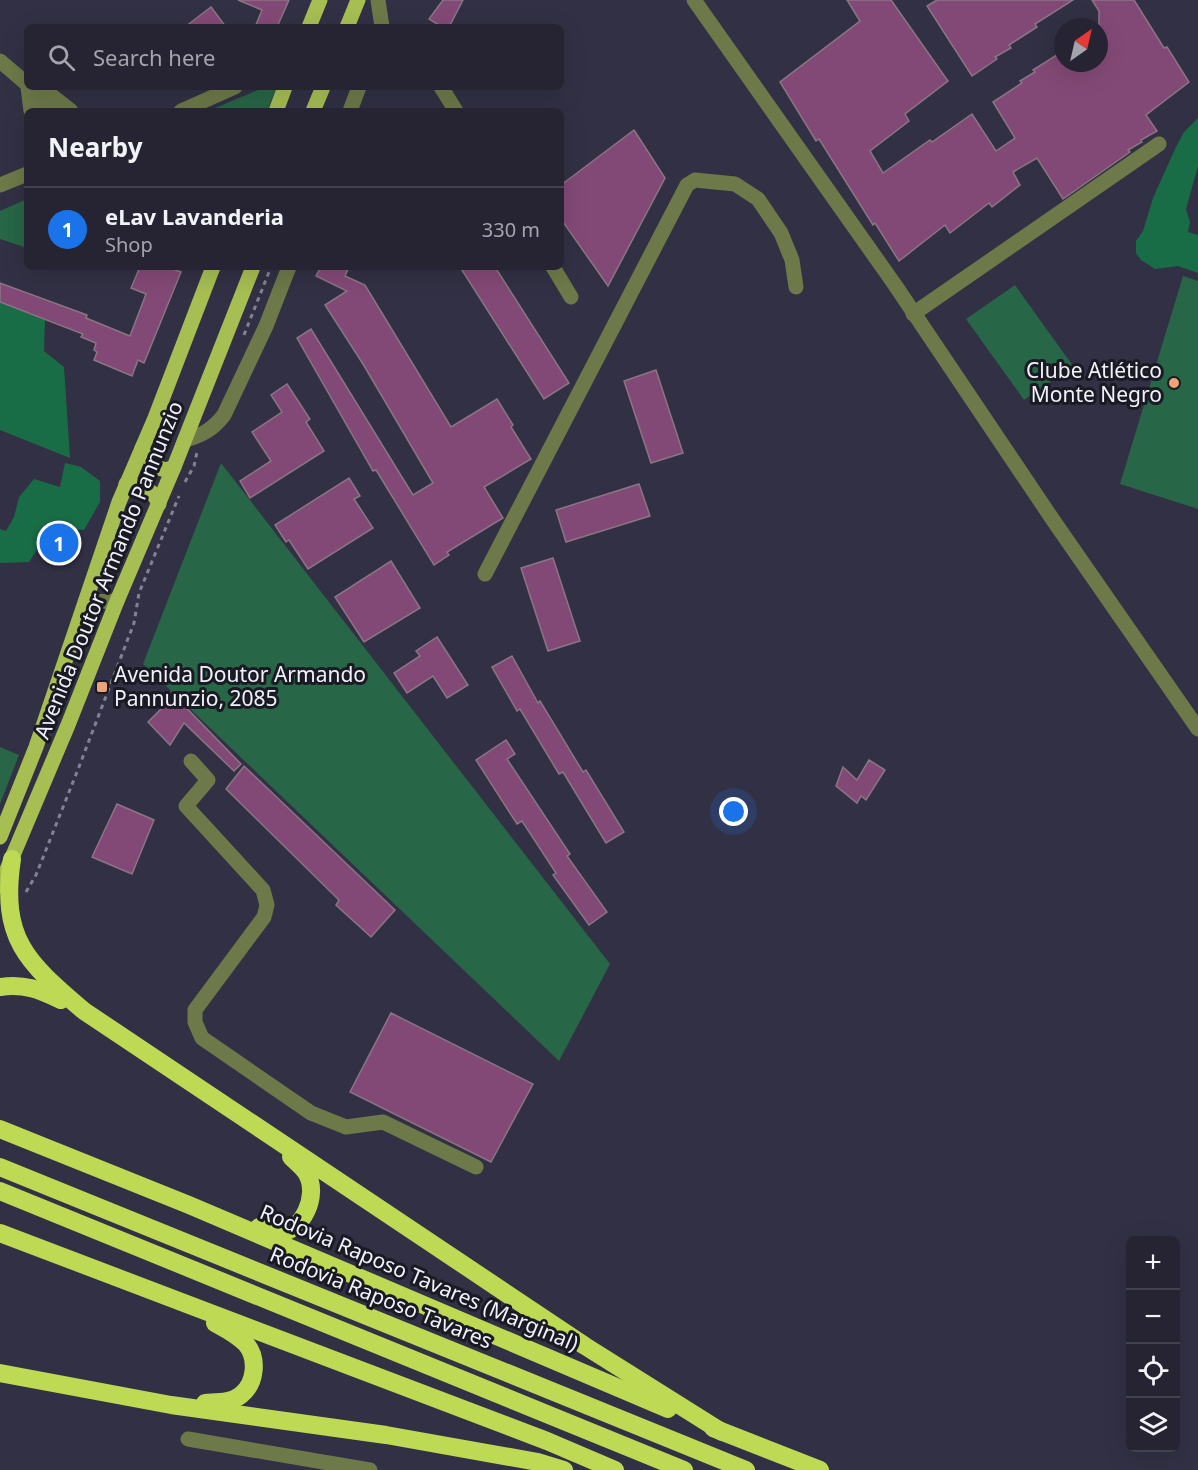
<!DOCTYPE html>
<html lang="en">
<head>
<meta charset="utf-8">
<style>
	:root { --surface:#262433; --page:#32303f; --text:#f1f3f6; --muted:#a4a4ac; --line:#42414e; --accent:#1a73e8 }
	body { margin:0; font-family:"Noto Sans",sans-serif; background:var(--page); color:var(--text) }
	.controls { position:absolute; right:18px; bottom:18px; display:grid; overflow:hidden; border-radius:9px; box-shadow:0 6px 24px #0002 }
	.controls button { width:54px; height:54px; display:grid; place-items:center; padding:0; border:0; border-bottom:2px solid var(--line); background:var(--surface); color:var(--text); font:30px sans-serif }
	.compass { position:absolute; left:1054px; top:18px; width:54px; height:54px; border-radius:50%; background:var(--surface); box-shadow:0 6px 24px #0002; rotate:34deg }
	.you { position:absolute; left:734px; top:812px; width:21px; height:21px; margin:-15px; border:4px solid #fff; border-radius:50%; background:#1a73e8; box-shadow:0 0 0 9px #1a73e833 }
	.badge { display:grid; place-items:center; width:39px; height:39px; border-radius:50%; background:var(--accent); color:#fff; font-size:20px; font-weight:700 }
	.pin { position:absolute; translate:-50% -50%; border:3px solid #fff; box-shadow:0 2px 6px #0006 }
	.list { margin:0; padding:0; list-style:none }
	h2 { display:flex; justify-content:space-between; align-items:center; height:78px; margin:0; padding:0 24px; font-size:26px }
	h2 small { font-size:20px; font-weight:400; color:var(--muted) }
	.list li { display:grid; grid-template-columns:39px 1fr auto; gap:18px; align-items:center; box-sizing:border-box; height:84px; padding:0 24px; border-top:2px solid var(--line) }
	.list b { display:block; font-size:22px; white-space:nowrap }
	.list p { margin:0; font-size:20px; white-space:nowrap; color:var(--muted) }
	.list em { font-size:20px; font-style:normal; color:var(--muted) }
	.icon { flex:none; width:33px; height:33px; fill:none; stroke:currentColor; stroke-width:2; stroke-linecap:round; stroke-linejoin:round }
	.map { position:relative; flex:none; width:1198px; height:1470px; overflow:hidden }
	.search { position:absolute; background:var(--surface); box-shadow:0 6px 24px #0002; left:24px; top:24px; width:540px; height:66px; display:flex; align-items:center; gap:15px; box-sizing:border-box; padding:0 21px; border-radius:9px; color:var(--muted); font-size:22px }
	.panel { position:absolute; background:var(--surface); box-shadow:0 6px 24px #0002; left:24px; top:108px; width:540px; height:162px; border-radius:9px }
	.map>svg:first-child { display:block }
	.green { fill:#276646 }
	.forest { fill:#196d46 }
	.building { fill:#834976; stroke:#8a7584; stroke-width:1.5 }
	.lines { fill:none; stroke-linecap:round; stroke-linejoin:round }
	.path { stroke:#838293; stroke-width:3; stroke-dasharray:4.5 4.5; stroke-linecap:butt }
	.minor { stroke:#6d7948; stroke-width:15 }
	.major { stroke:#a7be52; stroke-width:15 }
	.highway { stroke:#bed954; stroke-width:18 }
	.poi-dot { fill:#efa377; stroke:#1a1a22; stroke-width:2 }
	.labels { text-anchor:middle; stroke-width:6; stroke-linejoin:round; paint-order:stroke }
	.poi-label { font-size:21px; fill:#f1f1fe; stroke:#1a1a22; text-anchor:end }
	.street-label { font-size:21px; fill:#f1f1fe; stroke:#1a1a22 }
</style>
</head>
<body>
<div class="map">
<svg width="1198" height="1470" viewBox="0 0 1198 1470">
	<rect width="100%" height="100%" fill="#323044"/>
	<!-- green -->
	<g class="green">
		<path d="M 265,87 L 275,87 L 276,89 L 267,111 L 208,111 Z"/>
		<path d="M 27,199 L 27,248 L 0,239 L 0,211 Z"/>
		<path d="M 1183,276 L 1198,281 L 1198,509 L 1120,484 Z"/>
		<path d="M 1015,285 L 1073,366 L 1024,400 L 966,319 Z"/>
		<path d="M 221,463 L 610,964 L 559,1061 L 143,664 Z"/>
		<path d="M 0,747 L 19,755 L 0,804 Z"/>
	</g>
	<!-- forest -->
	<g class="forest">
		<path d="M 1198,118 L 1198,166 L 1186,209 L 1190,222 L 1188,232 L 1198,235 L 1198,273 L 1178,266 L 1155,269 L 1141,260 L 1136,253 L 1136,241 L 1143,231 L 1153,198 L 1175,149 L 1184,132 Z"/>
		<path d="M 0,302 L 45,320 L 44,351 L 64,367 L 70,458 L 0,430 Z"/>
		<path d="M 65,463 L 81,467 L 100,481 L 100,502 L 84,530 C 52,528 45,538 29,562 L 0,563 L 0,529 L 6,531 L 14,517 L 19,497 L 34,479 L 60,487 Z"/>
	</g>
	<!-- building -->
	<g class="building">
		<path d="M 238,0 L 289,0 L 277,27 L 255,27 L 262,10 Z"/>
		<path d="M 443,0 L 463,0 L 449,27 L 442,27 L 429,19 Z"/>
		<path d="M 847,0 L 891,0 L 948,81 L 905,114 L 909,121 L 870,151 L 883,173 L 930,140 L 932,142 L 972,114 L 996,151 L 1015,138 L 993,102 L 1022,83 L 1020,81 L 1035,72 L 1033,70 L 1063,51 L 1063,63 L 1099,63 L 1099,11 L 1092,0 L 1134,0 L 1164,48 L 1167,47 L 1189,82 L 1146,115 L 1157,131 L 1141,140 L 1142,142 L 1128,150 L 1130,152 L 1063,199 L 1037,158 L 1013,172 L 1020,185 L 992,207 L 989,203 L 950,233 L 945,225 L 899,261 L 875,223 L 873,225 L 819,139 L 816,141 L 780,82 L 860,21 Z"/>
		<path d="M 937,0 L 1073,0 L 1035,24 L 1037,27 L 1009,45 L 1011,48 L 995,57 L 997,59 L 972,76 L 927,6 Z"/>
		<path d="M 211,7 L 226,27 L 185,27 Z"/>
		<path d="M 634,130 L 665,178 L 608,286 L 561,219 L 561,185 Z"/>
		<path d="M 140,267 L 167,267 L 181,272 L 144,363 L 138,360 L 132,376 L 94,360 L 97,352 L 94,350 L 96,343 L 81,337 L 83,334 L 0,302 L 0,283 L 87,315 L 86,318 L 130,336 L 146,294 L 131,288 Z"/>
		<path d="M 321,267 L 349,267 L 345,276 L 365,285 L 451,427 L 497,399 L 513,425 L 511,427 L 531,459 L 484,487 L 503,518 L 447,552 L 449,555 L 434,565 L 376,470 L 373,471 L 297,338 L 311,329 L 413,495 L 433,483 L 363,364 L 325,305 L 347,291 L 316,276 Z"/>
		<path d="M 460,267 L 495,267 L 569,383 L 544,399 Z"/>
		<path d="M 656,370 L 683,453 L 651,463 L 624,381 Z"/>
		<path d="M 287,384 L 310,419 L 306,422 L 324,451 L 250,498 L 240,481 L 271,461 L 252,432 L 282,412 L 271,395 Z"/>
		<path d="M 349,478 L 360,496 L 354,499 L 373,528 L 308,569 L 289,540 L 286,542 L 275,525 Z"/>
		<path d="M 639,484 L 650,516 L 566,542 L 556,510 Z"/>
		<path d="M 553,558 L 580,641 L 548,651 L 521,568 Z"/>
		<path d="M 391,561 L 420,608 L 364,642 L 335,597 Z"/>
		<path d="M 437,637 L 468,685 L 447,698 L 433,676 L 407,693 L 394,673 L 420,656 L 416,651 Z"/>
		<path d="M 512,656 L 538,703 L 540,701 L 583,772 L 586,770 L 624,832 L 606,843 L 563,772 L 559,774 L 520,709 L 517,711 L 492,667 Z"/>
		<path d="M 171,692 L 241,764 L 234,771 L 184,723 L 170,745 L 148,722 L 165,705 L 161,700 Z"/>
		<path d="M 506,740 L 515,754 L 507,759 L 570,854 L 567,856 L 607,912 L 589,925 L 553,875 L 556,873 L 522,821 L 517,824 L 476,760 Z"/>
		<path d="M 869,760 L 885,770 L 866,800 L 861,796 L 857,803 L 836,786 L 843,767 L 857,780 Z"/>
		<path d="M 244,766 L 395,910 L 371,937 L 336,905 L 339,900 L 226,789 Z"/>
		<path d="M 117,804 L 154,820 L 132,874 L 92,857 Z"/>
		<path d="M 391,1013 L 533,1084 L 491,1162 L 350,1092 Z"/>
	</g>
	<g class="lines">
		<!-- path -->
		<g class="path">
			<path d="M 244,335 L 271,267"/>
			<path d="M 185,482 L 194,466 L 197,452"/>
			<path d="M 26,892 L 36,875 L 77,772 L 134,623 L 139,593 L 179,496"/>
		</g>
		<!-- minor -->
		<g class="minor">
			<path d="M 378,0 L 382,27"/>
			<path d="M 694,0 L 895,285 L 1053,520 L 1198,729"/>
			<path d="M 0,61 L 27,84"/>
			<path d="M 28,87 L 31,111"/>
			<path d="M 33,87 L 52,96 L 71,111"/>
			<path d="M 441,87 L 456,111"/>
			<path d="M 30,88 L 48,111"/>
			<path d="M 181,111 L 235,87"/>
			<path d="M 350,111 L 359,87"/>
			<path d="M 0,185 L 27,174"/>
			<path d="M 553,267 L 571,297"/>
			<path d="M 913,314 L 1159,144"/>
			<path d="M 185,440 C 203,435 213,429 224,415 L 266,326 L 289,267"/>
			<path d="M 485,574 L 687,185 L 695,180 L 735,184 L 758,199 L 781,233 L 792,260 L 796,287"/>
			<path d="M 85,602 L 117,601"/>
			<path d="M 191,761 L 208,780 L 186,806 L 263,890 L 267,905 L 264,917 L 195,1010 L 195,1022 L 202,1038 L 311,1113 L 346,1127 L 383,1122 L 476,1167"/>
			<path d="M 188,1439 L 370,1470"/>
		</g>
		<!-- major -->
		<g class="major">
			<path d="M 309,27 L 320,0"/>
			<path d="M 347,27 L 358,0"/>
			<path d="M 276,111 L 285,87"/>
			<path d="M 313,111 L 323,87"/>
			<path d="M 142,448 C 150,459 158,476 174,467"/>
			<path d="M 126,484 C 143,488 151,486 159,504"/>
			<path d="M 0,837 L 36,747 L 119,502 L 155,418 L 213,267"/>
			<path d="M 0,886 L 68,725 L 117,601 L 174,467 L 253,267"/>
		</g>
		<!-- highway -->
		<g class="highway">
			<path d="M 12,859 C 0,940 27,962 84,1011 L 585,1346 L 722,1432"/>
			<path d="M 0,987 C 24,983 40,990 61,1000"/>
			<path d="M 0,1129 L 189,1205 L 668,1409"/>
			<path d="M 0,1167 L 746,1470"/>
			<path d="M 0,1191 L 684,1470"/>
			<path d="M 259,1227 C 265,1229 272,1233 278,1233 C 303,1232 319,1195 307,1174 C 304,1168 296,1162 291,1157"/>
			<path d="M 0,1233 L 547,1441 L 615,1470"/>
			<path d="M 0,1373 L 171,1405 L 386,1435 L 538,1462 L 564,1470"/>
			<path d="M 205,1403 C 217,1402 231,1403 241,1395 C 256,1383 258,1358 246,1344 C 238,1335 226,1329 215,1323"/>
			<path d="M 713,1428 L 820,1470"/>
		</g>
	</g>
	<!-- markers -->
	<g class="poi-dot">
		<circle cx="1174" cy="383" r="6"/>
		<rect x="96" y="681" width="12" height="12" rx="3"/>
	</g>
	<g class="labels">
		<!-- poi labels -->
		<g class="poi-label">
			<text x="1162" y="378">Clube Atlético<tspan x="1162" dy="24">Monte Negro</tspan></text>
			<text x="114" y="682" text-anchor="start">Avenida Doutor Armando<tspan x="114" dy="24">Pannunzio, 2085</tspan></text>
		</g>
		<!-- street labels -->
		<g class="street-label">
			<text transform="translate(109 570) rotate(-68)" y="7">Avenida Doutor Armando Pannunzio</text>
			<text transform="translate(419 1278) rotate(23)" y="7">Rodovia Raposo Tavares (Marginal)</text>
			<text transform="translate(381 1298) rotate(22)" y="7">Rodovia Raposo Tavares</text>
		</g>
	</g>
</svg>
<div class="controls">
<button>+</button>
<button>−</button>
<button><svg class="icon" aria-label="locate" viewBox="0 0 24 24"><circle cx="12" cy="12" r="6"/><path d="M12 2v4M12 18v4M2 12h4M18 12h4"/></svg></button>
<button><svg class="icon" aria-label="layers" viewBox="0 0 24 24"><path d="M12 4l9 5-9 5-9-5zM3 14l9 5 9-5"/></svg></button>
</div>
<svg class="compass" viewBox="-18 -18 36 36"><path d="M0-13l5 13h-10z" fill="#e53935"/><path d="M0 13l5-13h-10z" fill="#a4a4ac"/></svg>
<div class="you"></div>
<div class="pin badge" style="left:59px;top:543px">1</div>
<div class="search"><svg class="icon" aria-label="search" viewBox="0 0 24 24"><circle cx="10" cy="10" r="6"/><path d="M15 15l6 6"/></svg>Search here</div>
<section class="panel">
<h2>Nearby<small></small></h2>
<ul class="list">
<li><span class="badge">1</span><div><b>eLav Lavanderia</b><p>Shop</p></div><em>330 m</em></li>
</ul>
</section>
</div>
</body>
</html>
